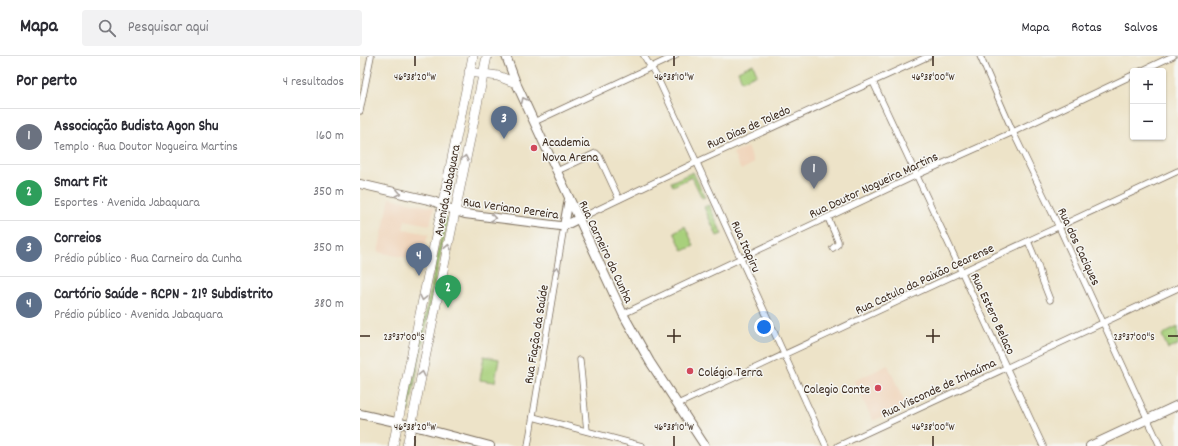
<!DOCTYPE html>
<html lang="pt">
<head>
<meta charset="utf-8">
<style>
	:root { --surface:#fff; --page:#f2f2f3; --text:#2b2b33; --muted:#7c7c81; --line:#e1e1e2; --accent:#d1495b }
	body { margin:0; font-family:Dekko,sans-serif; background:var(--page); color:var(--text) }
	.controls { position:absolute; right:12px; top:12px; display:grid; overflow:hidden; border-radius:4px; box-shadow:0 1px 3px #0004 }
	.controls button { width:36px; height:36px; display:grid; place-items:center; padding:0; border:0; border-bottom:1px solid var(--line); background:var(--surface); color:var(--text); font:20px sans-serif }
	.you { position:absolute; left:404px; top:271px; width:14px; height:14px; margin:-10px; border:3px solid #fff; border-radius:50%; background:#1a73e8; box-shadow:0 0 0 6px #1a73e833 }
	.badge { display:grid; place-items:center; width:26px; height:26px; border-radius:50%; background:var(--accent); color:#fff; font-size:13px; font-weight:700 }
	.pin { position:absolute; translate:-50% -33px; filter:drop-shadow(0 1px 2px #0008) }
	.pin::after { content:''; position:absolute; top:21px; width:14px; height:12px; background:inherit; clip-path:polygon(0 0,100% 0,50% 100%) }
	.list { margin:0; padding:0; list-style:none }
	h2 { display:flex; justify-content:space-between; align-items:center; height:52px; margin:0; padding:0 16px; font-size:17px }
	h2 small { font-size:13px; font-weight:400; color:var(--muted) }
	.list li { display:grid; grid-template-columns:26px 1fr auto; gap:12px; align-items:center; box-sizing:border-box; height:56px; padding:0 16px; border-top:1px solid var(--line) }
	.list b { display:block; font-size:15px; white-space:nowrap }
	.list p { margin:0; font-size:13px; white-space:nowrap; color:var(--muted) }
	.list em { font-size:13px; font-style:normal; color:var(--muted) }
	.icon { flex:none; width:22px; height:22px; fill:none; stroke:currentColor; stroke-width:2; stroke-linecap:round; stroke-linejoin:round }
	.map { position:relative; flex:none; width:818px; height:390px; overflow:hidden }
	header { display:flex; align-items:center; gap:24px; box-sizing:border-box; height:56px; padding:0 20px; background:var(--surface); border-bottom:1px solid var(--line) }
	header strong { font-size:19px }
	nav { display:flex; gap:22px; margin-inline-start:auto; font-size:14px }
	.search { width:280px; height:36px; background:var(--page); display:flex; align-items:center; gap:10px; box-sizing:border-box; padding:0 14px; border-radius:4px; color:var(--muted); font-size:15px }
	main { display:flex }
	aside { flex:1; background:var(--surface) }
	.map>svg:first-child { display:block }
	.built { fill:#f0d5bc }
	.garden { fill:url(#garden-furrows); stroke:#727d4d }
	.pitch { fill:#a8d07c; stroke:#727d4d }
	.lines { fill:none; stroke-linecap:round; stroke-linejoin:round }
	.street-casing { stroke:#796b5a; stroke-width:7 }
	.secondary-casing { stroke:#796b5a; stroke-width:10 }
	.primary-casing { stroke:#796b5a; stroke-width:10 }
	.street { stroke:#fff; stroke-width:5.5 }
	.secondary { stroke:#fff; stroke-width:8 }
	.primary { stroke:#fff; stroke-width:9 }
	.oneway { stroke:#a79f9a }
	.ticks { fill:none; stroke:#3b2a1e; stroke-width:1.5 }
	.poi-dot { fill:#d1495b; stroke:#f6f6f2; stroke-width:1.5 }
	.labels { text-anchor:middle; stroke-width:3; stroke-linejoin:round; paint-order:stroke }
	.street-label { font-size:13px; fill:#3b2a1e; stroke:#f6f6f2 }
	.poi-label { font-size:13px; fill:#3b2a1e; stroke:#f6f6f2; text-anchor:start }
	.ticks-label { font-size:10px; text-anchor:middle; fill:#3b2a1e; stroke:#f6f6f2; stroke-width:3; stroke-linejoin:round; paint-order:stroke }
</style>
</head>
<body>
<header>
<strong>Mapa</strong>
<div class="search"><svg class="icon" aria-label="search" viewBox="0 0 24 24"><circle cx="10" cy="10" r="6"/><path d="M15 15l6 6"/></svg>Pesquisar aqui</div>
<nav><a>Mapa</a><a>Rotas</a><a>Salvos</a></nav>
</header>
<main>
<aside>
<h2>Por perto<small>4 resultados</small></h2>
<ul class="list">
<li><span class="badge" style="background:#6b7280">1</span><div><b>Associação Budista Agon Shu</b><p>Templo · Rua Doutor Nogueira Martins</p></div><em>160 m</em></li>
<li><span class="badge" style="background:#2e9e5b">2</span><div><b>Smart Fit</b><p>Esportes · Avenida Jabaquara</p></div><em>350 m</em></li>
<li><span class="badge" style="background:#5c6f8a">3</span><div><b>Correios</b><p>Prédio público · Rua Carneiro da Cunha</p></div><em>350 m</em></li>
<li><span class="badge" style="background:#5c6f8a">4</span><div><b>Cartório Saúde - RCPN - 21º Subdistrito</b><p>Prédio público · Avenida Jabaquara</p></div><em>380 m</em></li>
</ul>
</aside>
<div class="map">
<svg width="818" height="390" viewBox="0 0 818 390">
	<defs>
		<pattern id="garden-furrows" width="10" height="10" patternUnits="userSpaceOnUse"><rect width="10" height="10" fill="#a8d07c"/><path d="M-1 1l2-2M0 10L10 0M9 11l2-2" fill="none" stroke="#8aa965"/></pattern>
	</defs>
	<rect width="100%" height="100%" fill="#f6f6f2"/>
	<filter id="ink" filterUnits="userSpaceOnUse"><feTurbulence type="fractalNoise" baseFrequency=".025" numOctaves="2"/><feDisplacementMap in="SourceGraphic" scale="8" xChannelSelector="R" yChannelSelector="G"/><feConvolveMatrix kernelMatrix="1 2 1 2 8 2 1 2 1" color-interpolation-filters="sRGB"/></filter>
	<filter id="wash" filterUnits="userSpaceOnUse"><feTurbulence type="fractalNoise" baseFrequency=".012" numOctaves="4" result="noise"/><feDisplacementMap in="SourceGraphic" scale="16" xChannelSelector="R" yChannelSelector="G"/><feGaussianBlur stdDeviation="0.9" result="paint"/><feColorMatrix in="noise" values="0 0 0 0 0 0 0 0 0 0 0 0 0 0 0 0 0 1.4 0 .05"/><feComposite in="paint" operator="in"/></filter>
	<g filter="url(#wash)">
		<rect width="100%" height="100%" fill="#ede3c8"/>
		<!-- built -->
		<g class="built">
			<path d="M 387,91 L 394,107 L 381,114 L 373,97 Z"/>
			<path d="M 30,142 L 74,152 L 70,169 L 45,164 L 43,173 L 68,178 L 62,205 L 18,196 Z"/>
			<path d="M 528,309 L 546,350 L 513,365 L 494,325 Z"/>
		</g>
		<!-- garden -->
		<g class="garden">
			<path d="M 333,116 L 345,141 L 342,142 L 332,121 L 313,130 L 311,126 Z"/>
			<path d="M 349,149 L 362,178 L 357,180 L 344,151 Z"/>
			<path d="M 85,161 L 88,162 L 49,355 L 46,354 Z"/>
		</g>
		<!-- pitch -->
		<g class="pitch">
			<path d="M 393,8 L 397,18 L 382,25 L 378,15 Z"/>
			<path d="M 325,170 L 334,190 L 323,195 L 314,176 Z"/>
			<path d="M 818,271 L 818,289 L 808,293 L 802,279 Z"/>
			<path d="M 124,300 L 139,303 L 135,326 L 120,324 Z"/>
		</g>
	</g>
	<g filter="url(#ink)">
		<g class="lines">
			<defs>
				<g id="street">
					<path d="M 284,0 L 297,21 L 332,96 L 466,390"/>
					<path d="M 620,0 L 653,76 L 699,171 L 800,390"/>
					<path d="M 781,15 L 813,0"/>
					<path d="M 513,26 L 683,390"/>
					<path d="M 0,55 L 11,0"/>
					<path d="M 174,66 L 315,0"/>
					<path d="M 197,115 L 236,97 L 239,100 L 259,143"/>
					<path d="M 468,162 L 478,185 L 478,188 L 473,192"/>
					<path d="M 218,163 L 337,106 L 569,0"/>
					<path d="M 668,185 L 678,209 L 681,221 L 690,244"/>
					<path d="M 263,258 L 557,119 L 653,76 L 773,19"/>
					<path d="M 220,304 L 227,375"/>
					<path d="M 318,348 L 818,115"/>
					<path d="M 173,361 L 282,390"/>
					<path d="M 168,390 L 204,170"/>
					<path d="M 478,390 L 818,232"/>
				</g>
				<g id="secondary">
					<path d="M 146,0 L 156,27 L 263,258 L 290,306 L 345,390"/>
					<path d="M 0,128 L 73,145 L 95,155 L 105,158 L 200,170 L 204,170 L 218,163"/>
					<path d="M 204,170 L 209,143"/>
					<path d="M 0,358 L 62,372 L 130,390"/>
					<path d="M 730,390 L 818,349"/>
				</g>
				<g id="primary">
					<path d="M 109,16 L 138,20 L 156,27"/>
					<path d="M 33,390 L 113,0"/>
					<path d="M 47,390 L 127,0"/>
				</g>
			</defs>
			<!-- street casing -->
			<use href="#street" class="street-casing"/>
			<!-- secondary casing -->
			<use href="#secondary" class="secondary-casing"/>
			<!-- primary casing -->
			<use href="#primary" class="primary-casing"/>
			<!-- street -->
			<use href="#street" class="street"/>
			<!-- secondary -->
			<use href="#secondary" class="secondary"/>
			<!-- primary -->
			<use href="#primary" class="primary"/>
		</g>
		<!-- one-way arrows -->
		<defs><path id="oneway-chevron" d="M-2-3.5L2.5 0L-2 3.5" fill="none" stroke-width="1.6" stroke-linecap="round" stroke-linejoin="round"/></defs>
		<g class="oneway">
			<use href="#oneway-chevron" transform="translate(164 44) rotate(-115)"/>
			<use href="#oneway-chevron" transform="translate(105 102) rotate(-79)"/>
			<use href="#oneway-chevron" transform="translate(38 137) rotate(13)"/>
			<use href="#oneway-chevron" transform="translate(133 162) rotate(8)"/>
			<use href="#oneway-chevron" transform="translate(88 191) rotate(-79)"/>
			<use href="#oneway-chevron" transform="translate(197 213) rotate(-81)"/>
			<use href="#oneway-chevron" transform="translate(63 242) rotate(102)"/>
			<use href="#oneway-chevron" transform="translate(62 318) rotate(-78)"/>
		</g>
	</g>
	<!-- ticks -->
	<path class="ticks" d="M 55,0 L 55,10M 314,0 L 314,10M 573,0 L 573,10M 314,273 L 314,287M 573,273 L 573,287M 0,280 L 10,280M 307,280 L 321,280M 566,280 L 580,280M 808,280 L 818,280M 55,380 L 55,390M 314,380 L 314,390M 573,380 L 573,390"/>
	<!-- markers -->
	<g class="poi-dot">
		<circle cx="174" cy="92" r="4"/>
		<circle cx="330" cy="315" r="4"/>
		<circle cx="518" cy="332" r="4"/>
	</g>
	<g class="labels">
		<!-- street labels -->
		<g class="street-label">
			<text transform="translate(388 70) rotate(-24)" y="5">Rua Dias de Toledo</text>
			<text transform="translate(513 128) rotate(-25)" y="5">Rua Doutor Nogueira Martins</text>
			<text transform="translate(86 134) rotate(-79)" y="5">Avenida Jabaquara</text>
			<text transform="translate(151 151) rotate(8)" y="5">Rua Veriano Pereira</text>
			<text transform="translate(387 190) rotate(66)" y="5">Rua Itapiru</text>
			<text transform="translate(720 190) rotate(65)" y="5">Rua dos Caciques</text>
			<text transform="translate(247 195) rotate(65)" y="5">Rua Carneiro da Cunha</text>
			<text transform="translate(564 222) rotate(-25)" y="5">Rua Catulo da Paixão Cearense</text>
			<text transform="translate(634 257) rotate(65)" y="5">Rua Estero Belaco</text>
			<text transform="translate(175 278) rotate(-81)" y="5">Rua Fiação da Saúde</text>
			<text transform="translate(578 331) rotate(-25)" y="5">Rua Visconde de Inhaúma</text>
		</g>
		<!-- poi labels -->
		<g class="poi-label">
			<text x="182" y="90">Academia<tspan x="182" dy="15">Nova Arena</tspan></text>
			<text x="338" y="320">Colégio Terra</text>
			<text x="510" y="337" text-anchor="end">Colegio Conte</text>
		</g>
	</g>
	<g class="ticks-label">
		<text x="55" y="24">46°38'20"W</text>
		<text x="314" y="24">46°38'10"W</text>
		<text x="573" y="24">46°38'00"W</text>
		<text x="44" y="284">23°37'00"S</text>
		<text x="774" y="284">23°37'00"S</text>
		<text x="55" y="374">46°38'20"W</text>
		<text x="314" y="374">46°38'10"W</text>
		<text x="573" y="374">46°38'00"W</text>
	</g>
</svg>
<div class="controls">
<button>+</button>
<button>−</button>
</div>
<div class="you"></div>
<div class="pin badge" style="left:454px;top:133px;background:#6b7280">1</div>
<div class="pin badge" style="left:88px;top:252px;background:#2e9e5b">2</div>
<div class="pin badge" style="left:144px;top:83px;background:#5c6f8a">3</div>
<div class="pin badge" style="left:59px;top:220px;background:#5c6f8a">4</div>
</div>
</main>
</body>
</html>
